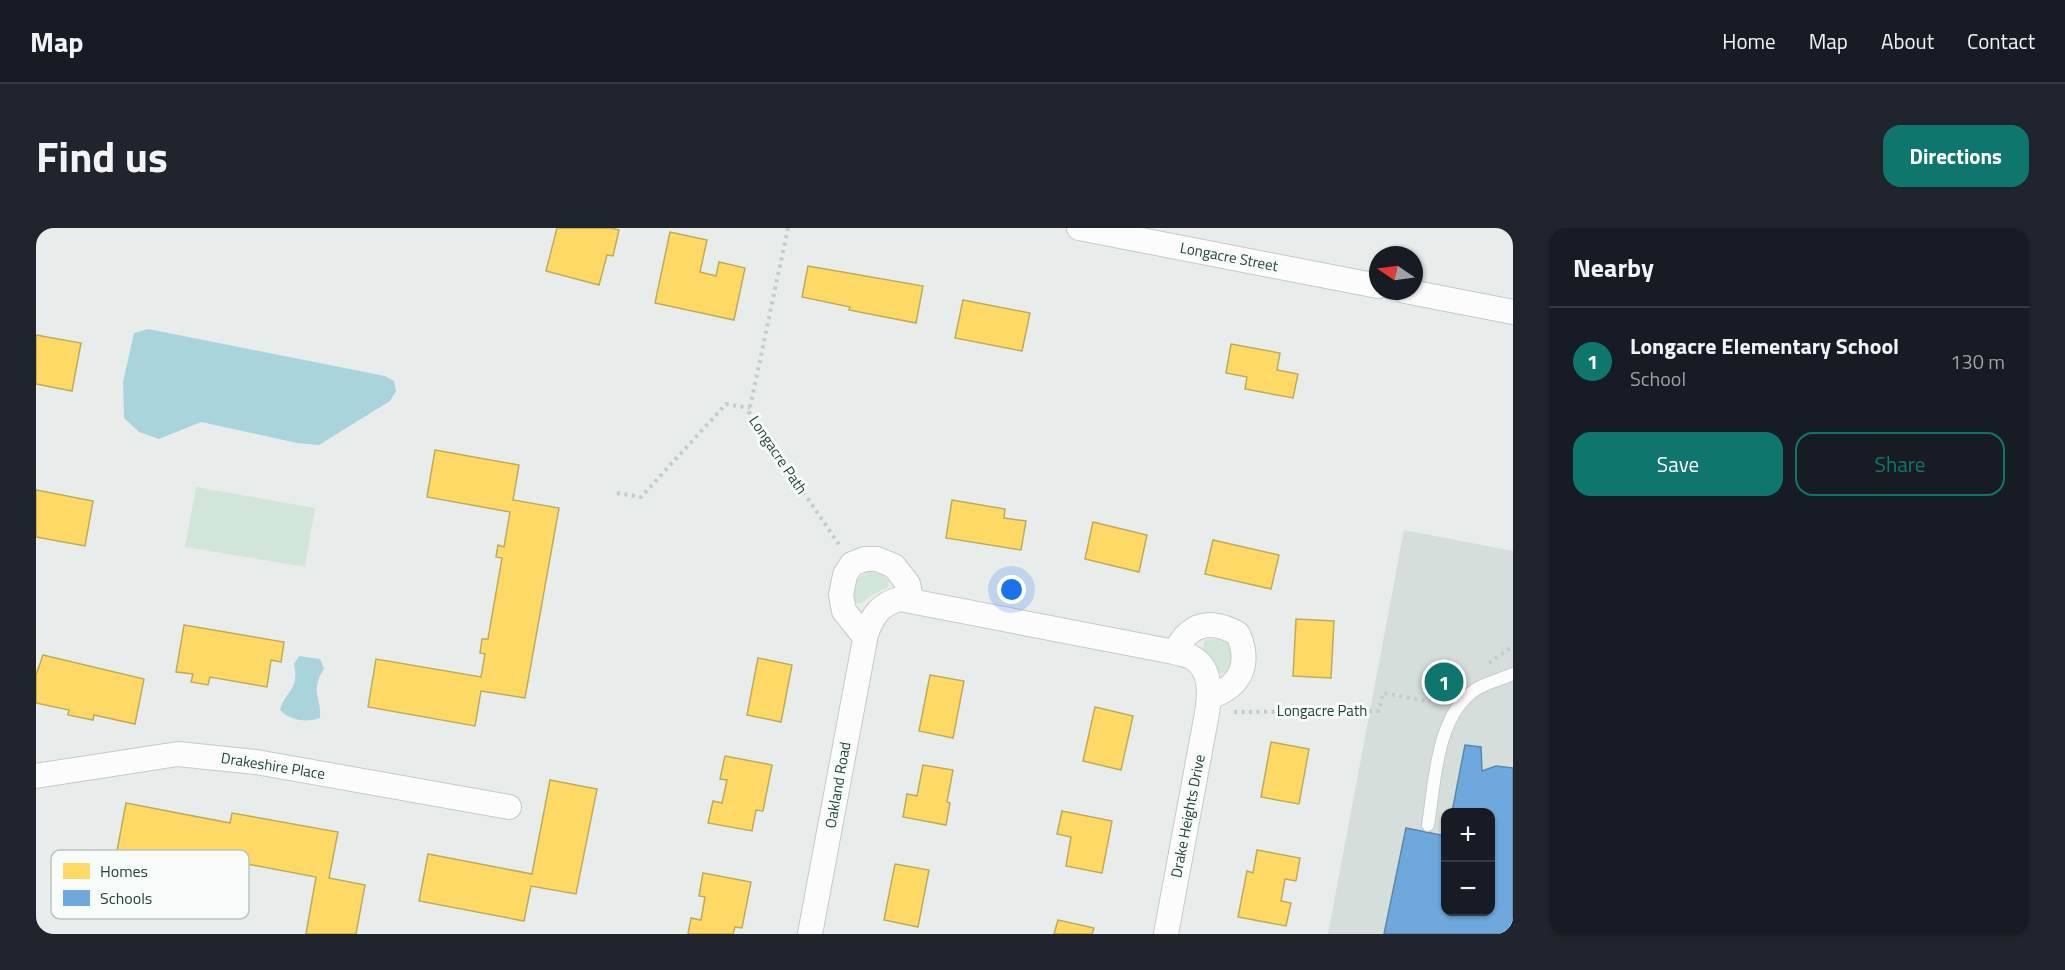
<!DOCTYPE html>
<html lang="en">
<head>
<meta charset="utf-8">
<style>
	:root { --surface:#171b24; --page:#20242c; --text:#f1f3f6; --muted:#9ea1a6; --line:#363941; --accent:#0f766e }
	body { margin:0; font-family:"Titillium Web",sans-serif; background:var(--page); color:var(--text) }
	.controls { position:absolute; right:18px; bottom:18px; display:grid; overflow:hidden; border-radius:12px; box-shadow:0 2px 4px #0004 }
	.controls button { width:54px; height:54px; display:grid; place-items:center; padding:0; border:0; border-bottom:2px solid var(--line); background:var(--surface); color:var(--text); font:30px sans-serif }
	.compass { position:absolute; left:1333px; top:18px; width:54px; height:54px; border-radius:50%; background:var(--surface); box-shadow:0 2px 4px #0004; rotate:283deg }
	.you { position:absolute; left:976px; top:362px; width:21px; height:21px; margin:-15px; border:4px solid #fff; border-radius:50%; background:#1a73e8; box-shadow:0 0 0 9px #1a73e833 }
	.badge { display:grid; place-items:center; width:39px; height:39px; border-radius:50%; background:var(--accent); color:#fff; font-size:20px; font-weight:700 }
	.pin { position:absolute; translate:-50% -50%; border:3px solid #fff; box-shadow:0 2px 6px #0006 }
	.list { margin:0; padding:0; list-style:none }
	h2 { display:flex; justify-content:space-between; align-items:center; height:78px; margin:0; padding:0 24px; font-size:26px }
	h2 small { font-size:20px; font-weight:400; color:var(--muted) }
	.list li { display:grid; grid-template-columns:39px 1fr auto; gap:18px; align-items:center; box-sizing:border-box; height:108px; padding:0 24px; border-top:2px solid var(--line) }
	.list b { display:block; font-size:22px; white-space:nowrap }
	.list p { margin:0; font-size:20px; white-space:nowrap; color:var(--muted) }
	.list em { font-size:20px; font-style:normal; color:var(--muted) }
	.actions { display:flex; gap:12px; padding:18px 24px }
	.actions a { flex:1; padding:14px 0; border:2px solid var(--accent); border-radius:18px; text-align:center; font-size:21px; color:var(--accent) }
	.actions .main { background:var(--accent); color:#fff }
	.map { position:relative; flex:none; width:1477px; height:706px; overflow:hidden; border-radius:18px }
	header { display:flex; align-items:center; gap:36px; box-sizing:border-box; height:84px; padding:0 30px; background:var(--surface); border-bottom:2px solid var(--line) }
	header strong { font-size:28px }
	nav { display:flex; gap:33px; margin-inline-start:auto; font-size:21px }
	.intro { display:flex; align-items:center; justify-content:space-between; box-sizing:border-box; height:144px; padding:0 36px }
	h1 { margin:0; font-size:42px }
	.button { padding:15px 27px; border-radius:18px; background:var(--accent); color:#fff; font-size:21px; font-weight:700 }
	main { display:flex; gap:36px; padding:0 36px }
	aside { flex:1; background:var(--surface); border-radius:18px; box-shadow:0 2px 4px #0004 }
	.map>svg:first-child { display:block }
	.built { fill:#d6dedb; fill-rule:evenodd }
	.green { fill:#d1e6d8 }
	.water { fill:#a9d4db }
	.homes { fill:#ffd966; stroke:#bdac59; stroke-width:1.5 }
	.schools { fill:#6fa8dc; stroke:#5889ab; stroke-width:1.5 }
	.lines { fill:none; stroke-linecap:round; stroke-linejoin:round }
	.lane-casing { stroke:#c5cac8; stroke-width:14 }
	.street-casing { stroke:#c5cac8; stroke-width:26 }
	.path { stroke:#c3ccca; stroke-width:4; stroke-dasharray:3 4.5; stroke-linecap:butt }
	.lane { stroke:#fcfcfc; stroke-width:12 }
	.street { stroke:#fcfcfc; stroke-width:24 }
	.labels { text-anchor:middle; stroke-width:6; stroke-linejoin:round; paint-order:stroke }
	.street-label { font-size:15px; fill:#24423a; stroke:#f7fbf9 }
	.key { fill:#f7fbf9; stroke:#b8c4c0; stroke-width:1.5 }
	.key-label { font-size:16px; fill:#24423a }
</style>
</head>
<body>
<header>
<strong>Map</strong>
<nav><a>Home</a><a>Map</a><a>About</a><a>Contact</a></nav>
</header>
<div class="intro"><h1>Find us</h1><a class="button">Directions</a></div>
<main>
<div class="map">
<svg width="1477" height="706" viewBox="0 0 1477 706">
	<rect width="100%" height="100%" fill="#e8edeb"/>
	<!-- built -->
	<path class="built" d="M 1368,302 L 1477,323 L 1477,706 L 1292,706 ZM 1410,584 L 1454,584 L 1454,684 L 1410,684 Z"/>
	<!-- green -->
	<g class="green">
		<path d="M 160,259 L 279,280 L 269,339 L 149,319 Z"/>
		<path d="M 832,344 C 841,345 847,346 853,353 L 852,359 L 836,367 L 826,375 L 819,375 L 816,365 L 820,352 Z"/>
		<path d="M 1175,411 L 1188,412 L 1194,415 L 1199,430 L 1191,445 L 1183,445 L 1177,431 L 1166,421 L 1169,412 Z"/>
	</g>
	<!-- water -->
	<g class="water">
		<path d="M 112,101 L 349,148 L 358,153 L 360,163 L 354,173 L 283,217 L 261,215 L 165,194 L 123,211 L 103,204 L 88,190 L 87,154 L 98,105 Z"/>
		<path d="M 263,428 L 284,431 L 288,441 C 273,464 286,469 284,490 C 271,495 253,492 244,482 C 249,463 264,462 258,436 Z"/>
	</g>
	<!-- homes -->
	<g class="homes">
		<path d="M 521,0 L 575,0 L 583,2 L 577,28 L 571,27 L 563,57 L 510,43 Z"/>
		<path d="M 634,4 L 671,12 L 664,44 L 680,48 L 683,34 L 709,40 L 698,92 L 619,75 Z"/>
		<path d="M 772,38 L 887,58 L 880,95 L 813,82 L 814,79 L 766,69 Z"/>
		<path d="M 927,72 L 994,85 L 986,123 L 919,110 Z"/>
		<path d="M 0,107 L 45,115 L 36,163 L 0,156 Z"/>
		<path d="M 1195,116 L 1244,125 L 1241,142 L 1262,146 L 1257,170 L 1209,161 L 1211,149 L 1190,145 Z"/>
		<path d="M 399,222 L 483,237 L 477,272 L 523,280 L 489,470 L 445,463 L 439,498 L 332,479 L 340,431 L 445,449 L 449,426 L 444,425 L 446,411 L 452,411 L 466,330 L 460,329 L 462,317 L 468,319 L 474,284 L 391,269 Z"/>
		<path d="M 0,262 L 57,273 L 49,318 L 0,309 Z"/>
		<path d="M 916,272 L 969,281 L 968,290 L 990,293 L 985,322 L 910,310 Z"/>
		<path d="M 1057,294 L 1111,307 L 1103,344 L 1049,331 Z"/>
		<path d="M 1177,312 L 1243,327 L 1235,361 L 1169,346 Z"/>
		<path d="M 1260,391 L 1298,393 L 1295,450 L 1257,448 Z"/>
		<path d="M 148,397 L 248,414 L 245,434 L 235,432 L 231,459 L 174,449 L 172,457 L 155,454 L 157,446 L 140,444 Z"/>
		<path d="M 7,427 L 108,451 L 99,496 L 58,487 L 57,492 L 32,487 L 33,482 L 0,475 L 0,447 Z"/>
		<path d="M 722,430 L 756,437 L 745,494 L 711,487 Z"/>
		<path d="M 894,447 L 928,453 L 917,510 L 883,503 Z"/>
		<path d="M 1059,479 L 1097,488 L 1085,542 L 1047,533 Z"/>
		<path d="M 1235,514 L 1273,521 L 1263,576 L 1225,569 Z"/>
		<path d="M 689,528 L 736,537 L 727,583 L 720,582 L 716,603 L 672,595 L 677,573 L 686,575 L 691,552 L 684,551 Z"/>
		<path d="M 887,537 L 917,542 L 911,574 L 914,575 L 910,597 L 867,589 L 871,566 L 881,568 Z"/>
		<path d="M 514,552 L 561,561 L 540,666 L 495,658 L 488,693 L 383,673 L 392,626 L 496,646 Z"/>
		<path d="M 90,575 L 194,595 L 196,585 L 302,604 L 293,650 L 329,657 L 320,706 L 270,706 L 280,649 L 190,632 L 188,643 L 81,623 Z"/>
		<path d="M 1026,583 L 1076,593 L 1066,645 L 1030,638 L 1035,609 L 1021,606 Z"/>
		<path d="M 1221,622 L 1264,630 L 1260,653 L 1249,651 L 1245,673 L 1255,675 L 1250,698 L 1202,689 L 1211,643 L 1217,645 Z"/>
		<path d="M 859,636 L 893,642 L 882,699 L 848,692 Z"/>
		<path d="M 667,645 L 715,654 L 706,700 L 699,699 L 697,706 L 652,706 L 655,690 L 665,692 L 669,669 L 663,668 Z"/>
		<path d="M 1022,692 L 1058,700 L 1056,706 L 1018,706 Z"/>
	</g>
	<!-- schools -->
	<path class="schools" d="M 1429,517 L 1445,519 L 1446,543 L 1460,538 L 1477,540 L 1477,706 L 1348,706 L 1370,600 L 1410,608 L 1410,684 L 1454,684 L 1454,584 L 1416,584 Z"/>
	<g class="lines">
		<defs>
			<path id="lane" d="M 1392,597 C 1399,554 1400,485 1442,460 C 1453,454 1466,451 1477,446"/>
			<g id="street">
				<path d="M 1043,0 L 1342,58"/>
				<path d="M 1369,63 L 1477,84"/>
				<path d="M 829,409 L 808,383 L 805,367 L 809,347 L 816,336 L 829,331 L 841,331 L 858,338 L 872,356 L 875,372"/>
				<path d="M 1138,424 C 1143,418 1147,409 1153,405 C 1168,392 1187,397 1202,406 C 1215,436 1205,459 1173,469"/>
				<path d="M 0,548 L 142,526 L 220,534 L 473,579"/>
				<path d="M 774,706 L 830,406 C 837,387 844,376 864,371 L 1138,424 C 1144,426 1152,427 1157,430 C 1176,442 1174,466 1171,485 L 1130,706"/>
			</g>
		</defs>
		<!-- lane casing -->
		<use href="#lane" class="lane-casing"/>
		<!-- street casing -->
		<use href="#street" class="street-casing"/>
		<!-- path -->
		<g class="path">
			<path d="M 752,0 L 713,184 L 804,318"/>
			<path d="M 581,265 L 605,269 L 690,176 L 714,180"/>
			<path d="M 1453,435 L 1477,418"/>
			<path d="M 1198,484 L 1343,483 L 1347,465 L 1390,473 L 1411,466"/>
		</g>
		<!-- lane -->
		<use href="#lane" class="lane"/>
		<!-- street -->
		<use href="#street" class="street"/>
	</g>
	<g class="labels">
		<!-- street labels -->
		<g class="street-label">
			<text transform="translate(1193 29) rotate(11)" y="5">Longacre Street</text>
			<text transform="translate(742 227) rotate(56)" y="5">Longacre Path</text>
			<text x="1286" y="488">Longacre Path</text>
			<text transform="translate(237 538) rotate(9)" y="5">Drakeshire Place</text>
			<text transform="translate(802 557) rotate(-80)" y="5">Oakland Road</text>
			<text transform="translate(1152 588) rotate(-79)" y="5">Drake Heights Drive</text>
		</g>
	</g>
	<!-- legend -->
	<rect x="15" y="622" width="198" height="69" rx="9" class="key"/>
	<rect x="27" y="635" width="27" height="16" fill="#ffd966"/>
	<rect x="27" y="662" width="27" height="16" fill="#6fa8dc"/>
	<g class="key-label">
		<text x="64" y="649">Homes</text>
		<text x="64" y="676">Schools</text>
	</g>
</svg>
<div class="controls">
<button>+</button>
<button>−</button>
</div>
<svg class="compass" viewBox="-18 -18 36 36"><path d="M0-13l5 13h-10z" fill="#e53935"/><path d="M0 13l5-13h-10z" fill="#9ea1a6"/></svg>
<div class="you"></div>
<div class="pin badge" style="left:1408px;top:454px">1</div>
</div>
<aside>
<h2>Nearby<small></small></h2>
<ul class="list">
<li><span class="badge">1</span><div><b>Longacre Elementary School</b><p>School</p></div><em>130 m</em></li>
</ul>
<div class="actions"><a class="main">Save</a><a>Share</a></div>
</aside>
</main>
</body>
</html>
